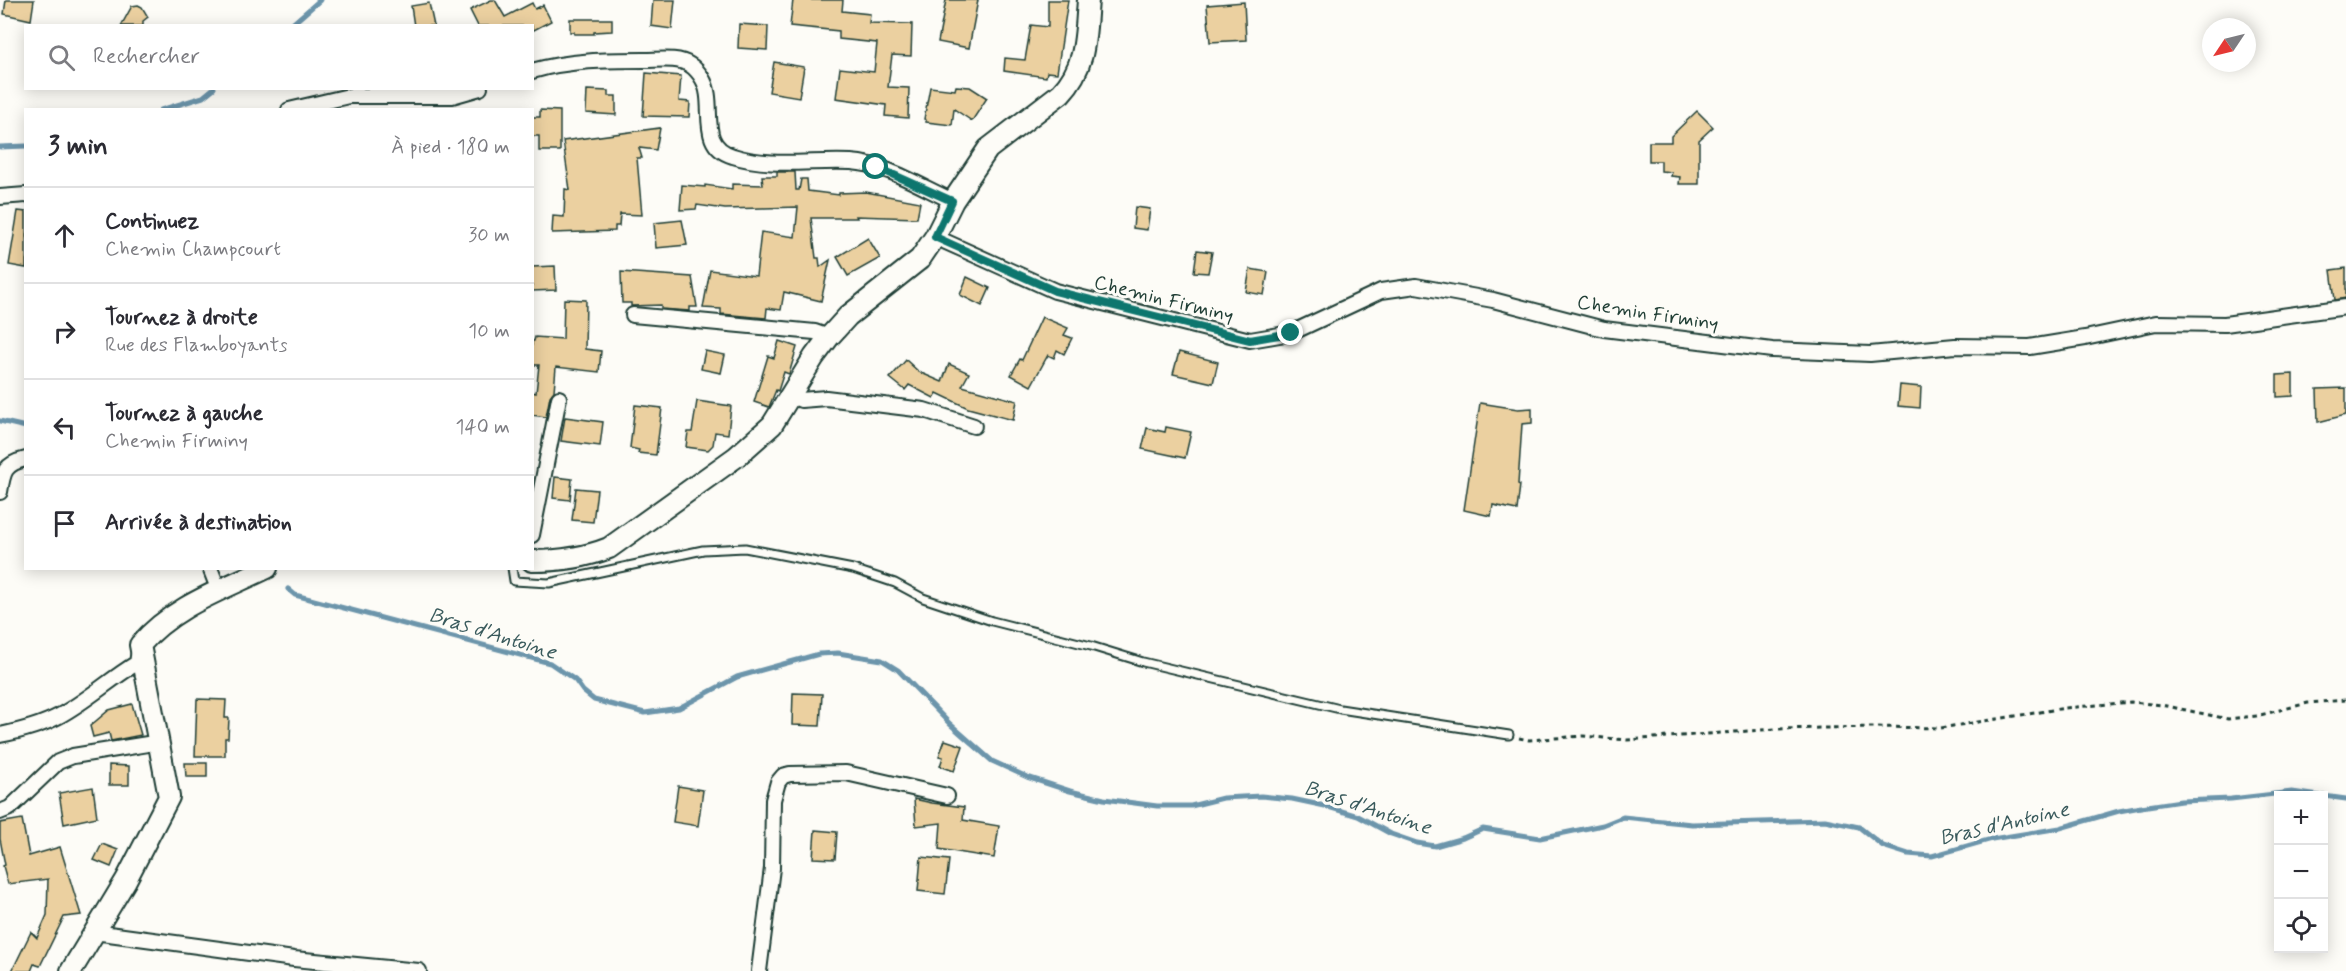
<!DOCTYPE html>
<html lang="fr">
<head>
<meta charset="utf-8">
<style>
	:root { --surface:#fff; --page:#f7f7f7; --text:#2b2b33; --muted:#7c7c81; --line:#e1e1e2 }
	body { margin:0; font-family:Mynerve,sans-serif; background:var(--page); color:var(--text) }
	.controls { position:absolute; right:18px; bottom:18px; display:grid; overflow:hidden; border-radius:0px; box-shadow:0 3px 15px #0003 }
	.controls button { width:54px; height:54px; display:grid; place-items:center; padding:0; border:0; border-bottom:2px solid var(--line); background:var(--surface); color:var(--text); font:30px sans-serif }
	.compass { position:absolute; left:2202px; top:18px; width:54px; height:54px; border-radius:50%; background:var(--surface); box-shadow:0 3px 15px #0003; rotate:235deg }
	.stop { position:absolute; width:18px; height:18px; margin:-14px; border:4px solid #0f766e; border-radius:50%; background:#fff }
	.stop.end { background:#0f766e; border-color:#fff; box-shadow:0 2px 6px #0008 }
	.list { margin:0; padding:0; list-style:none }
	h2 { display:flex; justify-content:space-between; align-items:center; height:78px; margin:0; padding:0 24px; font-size:26px }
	h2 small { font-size:20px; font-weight:400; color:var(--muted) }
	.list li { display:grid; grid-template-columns:39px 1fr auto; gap:18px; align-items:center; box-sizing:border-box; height:96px; padding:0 24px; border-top:2px solid var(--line) }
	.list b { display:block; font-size:22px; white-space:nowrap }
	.list p { margin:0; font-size:20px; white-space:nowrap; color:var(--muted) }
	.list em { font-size:20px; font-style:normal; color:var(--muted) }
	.icon { flex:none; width:33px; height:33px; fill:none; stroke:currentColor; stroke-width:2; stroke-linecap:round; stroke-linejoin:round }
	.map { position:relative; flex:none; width:2346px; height:971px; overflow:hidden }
	.search { position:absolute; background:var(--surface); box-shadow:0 3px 15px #0003; left:24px; top:24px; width:510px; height:66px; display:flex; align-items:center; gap:15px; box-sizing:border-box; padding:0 21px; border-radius:0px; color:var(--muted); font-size:22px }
	.panel { position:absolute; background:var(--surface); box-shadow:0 3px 15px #0003; left:24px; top:108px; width:510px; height:462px; border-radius:0px }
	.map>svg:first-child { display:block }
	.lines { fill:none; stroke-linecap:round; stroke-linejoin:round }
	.stream { stroke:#6c95ab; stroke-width:5 }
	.building { fill:#ebd0a0; stroke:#1f3d34; stroke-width:1.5 }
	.lane-casing { stroke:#1f3d34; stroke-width:11 }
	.street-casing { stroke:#1f3d34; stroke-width:18 }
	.secondary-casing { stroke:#1f3d34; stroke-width:24 }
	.path { stroke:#1f3d34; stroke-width:3; stroke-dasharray:4.5 4.5; stroke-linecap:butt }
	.lane { stroke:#fdfcf7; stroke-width:7 }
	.street { stroke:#fdfcf7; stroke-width:14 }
	.secondary { stroke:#fdfcf7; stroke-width:20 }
	.route { stroke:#0f766e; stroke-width:8 }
	.labels { text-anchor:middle; stroke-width:6; stroke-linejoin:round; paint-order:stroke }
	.street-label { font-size:20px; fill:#1f3d34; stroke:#fdfcf7 }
	.water-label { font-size:21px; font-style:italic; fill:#395a5c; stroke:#fdfcf7 }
</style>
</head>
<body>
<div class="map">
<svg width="2346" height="971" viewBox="0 0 2346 971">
	<rect width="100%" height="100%" fill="#fdfcf7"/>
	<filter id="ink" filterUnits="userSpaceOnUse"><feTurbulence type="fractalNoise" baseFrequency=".0167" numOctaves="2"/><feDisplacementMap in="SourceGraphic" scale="12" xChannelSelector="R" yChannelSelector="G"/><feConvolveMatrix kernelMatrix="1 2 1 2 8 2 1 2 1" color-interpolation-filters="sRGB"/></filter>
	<g filter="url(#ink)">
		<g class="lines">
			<!-- stream -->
			<g class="stream">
				<path d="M 290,26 L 320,0"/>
				<path d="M 161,110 L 203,97 L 214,88"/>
				<path d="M 0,147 L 26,146"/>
				<path d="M 0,421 L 26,427"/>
				<path d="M 288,589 L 295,595 L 550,663 L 575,680 L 583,691 L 594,700 L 645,713 L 679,708 L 737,677 L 819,654 L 838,653 L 882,660 L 898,670 L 950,724 L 992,761 L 1027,777 L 1070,791 L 1104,799 L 1157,806 L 1191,806 L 1223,798 L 1261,796 L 1292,799 L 1325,806 L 1358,816 L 1391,834 L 1417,843 L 1435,846 L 1463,838 L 1483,829 L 1540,838 L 1603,825 L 1623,817 L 1692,824 L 1825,820 L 1859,827 L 1883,846 L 1908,854 L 1932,856 L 1992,839 L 2060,828 L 2119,811 L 2141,807 L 2181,801 L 2231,799 L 2292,792 L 2320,796"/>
				<path d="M 2324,796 L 2346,799"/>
			</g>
		</g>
		<!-- building -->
		<g class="building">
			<path d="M 6,0 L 34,0 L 31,20 L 4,14 Z"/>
			<path d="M 491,0 L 495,0 L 505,17 L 532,3 L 535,9 L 543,5 L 551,21 L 532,31 L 532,26 L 478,26 L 470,10 Z"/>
			<path d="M 653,0 L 675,0 L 672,29 L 651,26 Z"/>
			<path d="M 793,0 L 843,0 L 842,11 L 870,14 L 869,23 L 912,24 L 911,56 L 892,55 L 888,87 L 909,88 L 908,118 L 885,116 L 886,105 L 836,98 L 840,68 L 874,72 L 877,43 L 839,39 L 839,31 L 790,26 Z"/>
			<path d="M 946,0 L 978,0 L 969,48 L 938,42 Z"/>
			<path d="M 1048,0 L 1068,0 L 1057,73 L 1047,72 L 1046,77 L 1004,71 L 1005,58 L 1025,60 L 1031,25 L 1048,27 Z"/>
			<path d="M 1244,2 L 1246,40 L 1210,42 L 1207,5 Z"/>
			<path d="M 429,3 L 434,26 L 414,26 L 411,6 Z"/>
			<path d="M 138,5 L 142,7 L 148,17 L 143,21 L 143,26 L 121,26 L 132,6 Z"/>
			<path d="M 570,19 L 612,19 L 612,31 L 594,32 L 594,34 L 574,34 L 574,32 L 570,32 Z"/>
			<path d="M 739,24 L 768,26 L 767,50 L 738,48 Z"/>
			<path d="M 774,62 L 804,67 L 799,97 L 769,92 Z"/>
			<path d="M 646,73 L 681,76 L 679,101 L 690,102 L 689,117 L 643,116 Z"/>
			<path d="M 956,86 L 970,87 L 987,98 L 972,121 L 954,109 L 952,125 L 926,122 L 926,120 L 924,119 L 930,87 L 955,90 Z"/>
			<path d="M 587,90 L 608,91 L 608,96 L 616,96 L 616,115 L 586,113 Z"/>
			<path d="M 540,110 L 560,111 L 560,151 L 539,151 L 539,136 L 532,136 L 532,117 L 540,117 Z"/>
			<path d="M 1697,111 L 1713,127 L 1699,140 L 1699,184 L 1679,184 L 1680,177 L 1671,176 L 1672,172 L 1661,171 L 1661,161 L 1649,161 L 1649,142 L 1671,142 L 1671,136 Z"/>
			<path d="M 660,128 L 656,150 L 639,148 L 642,158 L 637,158 L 642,215 L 620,214 L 619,226 L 615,226 L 615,231 L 552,233 L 553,216 L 564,217 L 565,189 L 570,190 L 563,141 Z"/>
			<path d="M 777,172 L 795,172 L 796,190 L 799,190 L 801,179 L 807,179 L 808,191 L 839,195 L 839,193 L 866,192 L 920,202 L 917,218 L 856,216 L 857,218 L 811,218 L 816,258 L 819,258 L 820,267 L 830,260 L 821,301 L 784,292 L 781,310 L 767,308 L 766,318 L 721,314 L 721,309 L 703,308 L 710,270 L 756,276 L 761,232 L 795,237 L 798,207 L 725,209 L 697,205 L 696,209 L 680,210 L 682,185 L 705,187 L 705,185 L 732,189 L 732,184 L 763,185 L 762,176 L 777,176 Z"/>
			<path d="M 1135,207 L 1150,209 L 1147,230 L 1133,228 Z"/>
			<path d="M 18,211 L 26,212 L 26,268 L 9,265 Z"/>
			<path d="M 682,220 L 687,245 L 656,248 L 654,223 Z"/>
			<path d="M 868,238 L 880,258 L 848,276 L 837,257 Z"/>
			<path d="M 1197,250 L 1212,252 L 1208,273 L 1194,272 Z"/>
			<path d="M 555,266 L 556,290 L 532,291 L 532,267 Z"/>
			<path d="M 2346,268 L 2346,298 L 2335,300 L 2331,270 Z"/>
			<path d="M 1250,269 L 1268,272 L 1264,295 L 1246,292 Z"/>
			<path d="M 621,272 L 692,277 L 697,307 L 690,307 L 690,311 L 661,309 L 661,305 L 631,306 L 631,303 L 622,303 Z"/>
			<path d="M 967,277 L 990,288 L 982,306 L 960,295 Z"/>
			<path d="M 564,299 L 586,300 L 585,349 L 601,351 L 599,372 L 556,367 L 554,391 L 550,396 L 546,417 L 532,415 L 532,392 L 536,393 L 539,365 L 532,365 L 532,341 L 534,341 L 535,337 L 563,339 Z"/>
			<path d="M 1042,317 L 1068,328 L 1064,335 L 1072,338 L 1064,354 L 1057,350 L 1054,358 L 1048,355 L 1031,386 L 1011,375 L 1020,359 L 1022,360 Z"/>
			<path d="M 779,341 L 797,347 L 789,374 L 784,372 L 778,391 L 776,390 L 769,407 L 754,402 L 768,356 L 774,358 Z"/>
			<path d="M 705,351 L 725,355 L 721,373 L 701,369 Z"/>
			<path d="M 1179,352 L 1218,362 L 1213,383 L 1173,374 Z"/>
			<path d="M 906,360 L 919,372 L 942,382 L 949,364 L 969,373 L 962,386 L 1017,401 L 1013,420 L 968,408 L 937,393 L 934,398 L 909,385 L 905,390 L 890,378 Z"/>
			<path d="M 2293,374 L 2293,396 L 2277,397 L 2277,375 Z"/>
			<path d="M 1900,385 L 1921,387 L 1920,408 L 1898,406 Z"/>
			<path d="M 2346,388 L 2346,415 L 2318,422 L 2317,389 Z"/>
			<path d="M 697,401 L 731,406 L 728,434 L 715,432 L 713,445 L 708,450 L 686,447 L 688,432 L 692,432 Z"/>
			<path d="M 1480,403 L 1518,409 L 1532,408 L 1532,423 L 1522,424 L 1518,484 L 1520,485 L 1517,510 L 1493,505 L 1491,516 L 1464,510 Z"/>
			<path d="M 635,405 L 662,408 L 656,455 L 638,453 L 639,450 L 630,448 Z"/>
			<path d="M 565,417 L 603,422 L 600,446 L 561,441 Z"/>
			<path d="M 1166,427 L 1191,432 L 1185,458 L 1142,449 L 1147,428 L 1165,432 Z"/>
			<path d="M 555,477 L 572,479 L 570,500 L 553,498 Z"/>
			<path d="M 576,488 L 597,490 L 593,522 L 572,520 Z"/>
			<path d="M 793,693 L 822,694 L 820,726 L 792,725 Z"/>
			<path d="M 197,699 L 226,700 L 225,718 L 229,718 L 228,738 L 225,738 L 225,756 L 195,756 Z"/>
			<path d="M 132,704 L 141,735 L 111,741 L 109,733 L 93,737 L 90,726 L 109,710 Z"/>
			<path d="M 945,740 L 963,746 L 954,771 L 940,766 L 943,757 L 939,756 Z"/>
			<path d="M 185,763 L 207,763 L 207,777 L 186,777 Z"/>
			<path d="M 109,765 L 129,766 L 129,785 L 109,785 Z"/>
			<path d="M 678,786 L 703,790 L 698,826 L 673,822 Z"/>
			<path d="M 93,787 L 97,817 L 64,824 L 59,793 Z"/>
			<path d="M 914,799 L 932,803 L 964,807 L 963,820 L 999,826 L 994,858 L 939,849 L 941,823 L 916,826 Z"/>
			<path d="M 22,819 L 29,856 L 60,847 L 81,915 L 64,917 L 40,966 L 34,964 L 31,971 L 12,971 L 31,932 L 37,938 L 47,915 L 48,879 L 8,884 L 3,866 L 5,865 L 0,839 L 0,823 Z"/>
			<path d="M 815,830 L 837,832 L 835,859 L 813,858 Z"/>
			<path d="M 102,844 L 118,850 L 111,867 L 94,860 Z"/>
			<path d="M 921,857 L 949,860 L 945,894 L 918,891 Z"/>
		</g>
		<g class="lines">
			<defs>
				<path id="lane" d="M 512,568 L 514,581 L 549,583 L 703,550 L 745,548 L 853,569 L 895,583 L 923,598 L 992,621 L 1091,646 L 1143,662 L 1340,709 L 1509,735"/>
				<g id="street">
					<path d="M 532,71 C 570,60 607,60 645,60 C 659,60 678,57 690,65 C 694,67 700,74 702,78 C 718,103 695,145 733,156 C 770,168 812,160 851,162 C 886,164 921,187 953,201"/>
					<path d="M 289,110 L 349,96 L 452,96 L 480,88"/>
					<path d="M 0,197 L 26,195"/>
					<path d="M 935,237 L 1055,291 L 1250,340 L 1291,333 L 1381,291 L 1416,286 L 1493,300 L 1604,329 L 1772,350 L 1870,354 L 1955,346 L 2030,347 L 2085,338 L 2156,323 L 2225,324 L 2346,307"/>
					<path d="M 633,315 L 815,332 L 829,337"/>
					<path d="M 791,396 L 801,400 L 826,398 L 924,410 L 974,426"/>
					<path d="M 0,492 C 3,472 4,464 26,459"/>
					<path d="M 532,535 L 559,398"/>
					<path d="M 210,568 L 219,591"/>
					<path d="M 0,735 C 20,731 40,726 59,716 C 87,701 110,679 137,663 L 139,650"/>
					<path d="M 0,812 L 10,808 L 58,762 L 73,756 L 160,742"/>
					<path d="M 94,932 L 294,959 L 419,971"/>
					<path d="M 759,971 L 772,868 L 773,800 L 778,782 L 783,776 L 790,774 L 846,773 L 947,796"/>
				</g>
				<g id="secondary">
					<path d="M 532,561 C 559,561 584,558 609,548 L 736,457 L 772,425 L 814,357 L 829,337 L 848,316 L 920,259 L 935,237 L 953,201 L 988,149 L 1061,93 C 1087,65 1085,36 1088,0"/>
					<path d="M 71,971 L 126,880 L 169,797 L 140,645 C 173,606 222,590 267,568"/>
				</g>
			</defs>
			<!-- lane casing -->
			<use href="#lane" class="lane-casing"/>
			<!-- street casing -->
			<use href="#street" class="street-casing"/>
			<!-- secondary casing -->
			<use href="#secondary" class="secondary-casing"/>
			<!-- path -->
			<path class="path" d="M 1519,738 L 1529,740 L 1583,736 L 1627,740 L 1776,729 L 1874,727 L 1941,728 L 2065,708 L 2131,702 L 2162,705 L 2228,719 L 2256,716 L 2308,703 L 2346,700"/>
			<!-- lane -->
			<use href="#lane" class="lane"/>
			<!-- street -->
			<use href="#street" class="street"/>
			<!-- secondary -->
			<use href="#secondary" class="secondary"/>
		</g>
	</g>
	<g class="lines" filter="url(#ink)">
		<!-- route -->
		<path class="route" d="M 876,167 L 952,201 L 935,237 L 1055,291 L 1250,340 L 1291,333"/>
	</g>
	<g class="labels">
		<!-- street labels -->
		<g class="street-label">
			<text transform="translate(1164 298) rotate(14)" y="7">Chemin Firminy</text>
			<text transform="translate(1648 312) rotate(9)" y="7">Chemin Firminy</text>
		</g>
		<!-- water labels -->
		<g class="water-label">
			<text transform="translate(493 633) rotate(17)" y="7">Bras d'Antoine</text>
			<text transform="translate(1368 807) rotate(18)" y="7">Bras d'Antoine</text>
			<text transform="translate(2004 823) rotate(-13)" y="7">Bras d'Antoine</text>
		</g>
	</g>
</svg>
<div class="controls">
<button>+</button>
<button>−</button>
<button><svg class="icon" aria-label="locate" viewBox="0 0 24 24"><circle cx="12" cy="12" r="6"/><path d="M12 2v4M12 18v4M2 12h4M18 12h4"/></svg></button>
</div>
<svg class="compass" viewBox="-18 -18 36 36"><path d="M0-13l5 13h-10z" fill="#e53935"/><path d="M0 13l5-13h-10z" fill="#7c7c81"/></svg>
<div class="stop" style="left:876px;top:167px"></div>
<div class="stop end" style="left:1291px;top:333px"></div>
<div class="search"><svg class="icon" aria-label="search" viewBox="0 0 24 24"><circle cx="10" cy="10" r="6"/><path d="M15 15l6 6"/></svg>Rechercher</div>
<section class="panel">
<h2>3 min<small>À pied · 180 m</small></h2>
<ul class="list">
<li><svg class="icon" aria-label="ahead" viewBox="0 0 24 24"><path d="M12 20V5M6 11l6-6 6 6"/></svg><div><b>Continuez</b><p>Chemin Champcourt</p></div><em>30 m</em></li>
<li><svg class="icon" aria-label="right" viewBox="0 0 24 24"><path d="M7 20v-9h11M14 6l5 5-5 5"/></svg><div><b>Tournez à droite</b><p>Rue des Flamboyants</p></div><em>10 m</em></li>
<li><svg class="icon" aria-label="left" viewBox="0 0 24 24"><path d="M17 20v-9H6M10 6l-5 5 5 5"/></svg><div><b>Tournez à gauche</b><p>Chemin Firminy</p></div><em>140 m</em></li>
<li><svg class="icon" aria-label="arrive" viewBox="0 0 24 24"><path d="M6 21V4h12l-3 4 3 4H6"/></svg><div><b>Arrivée à destination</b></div></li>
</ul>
</section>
</div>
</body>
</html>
